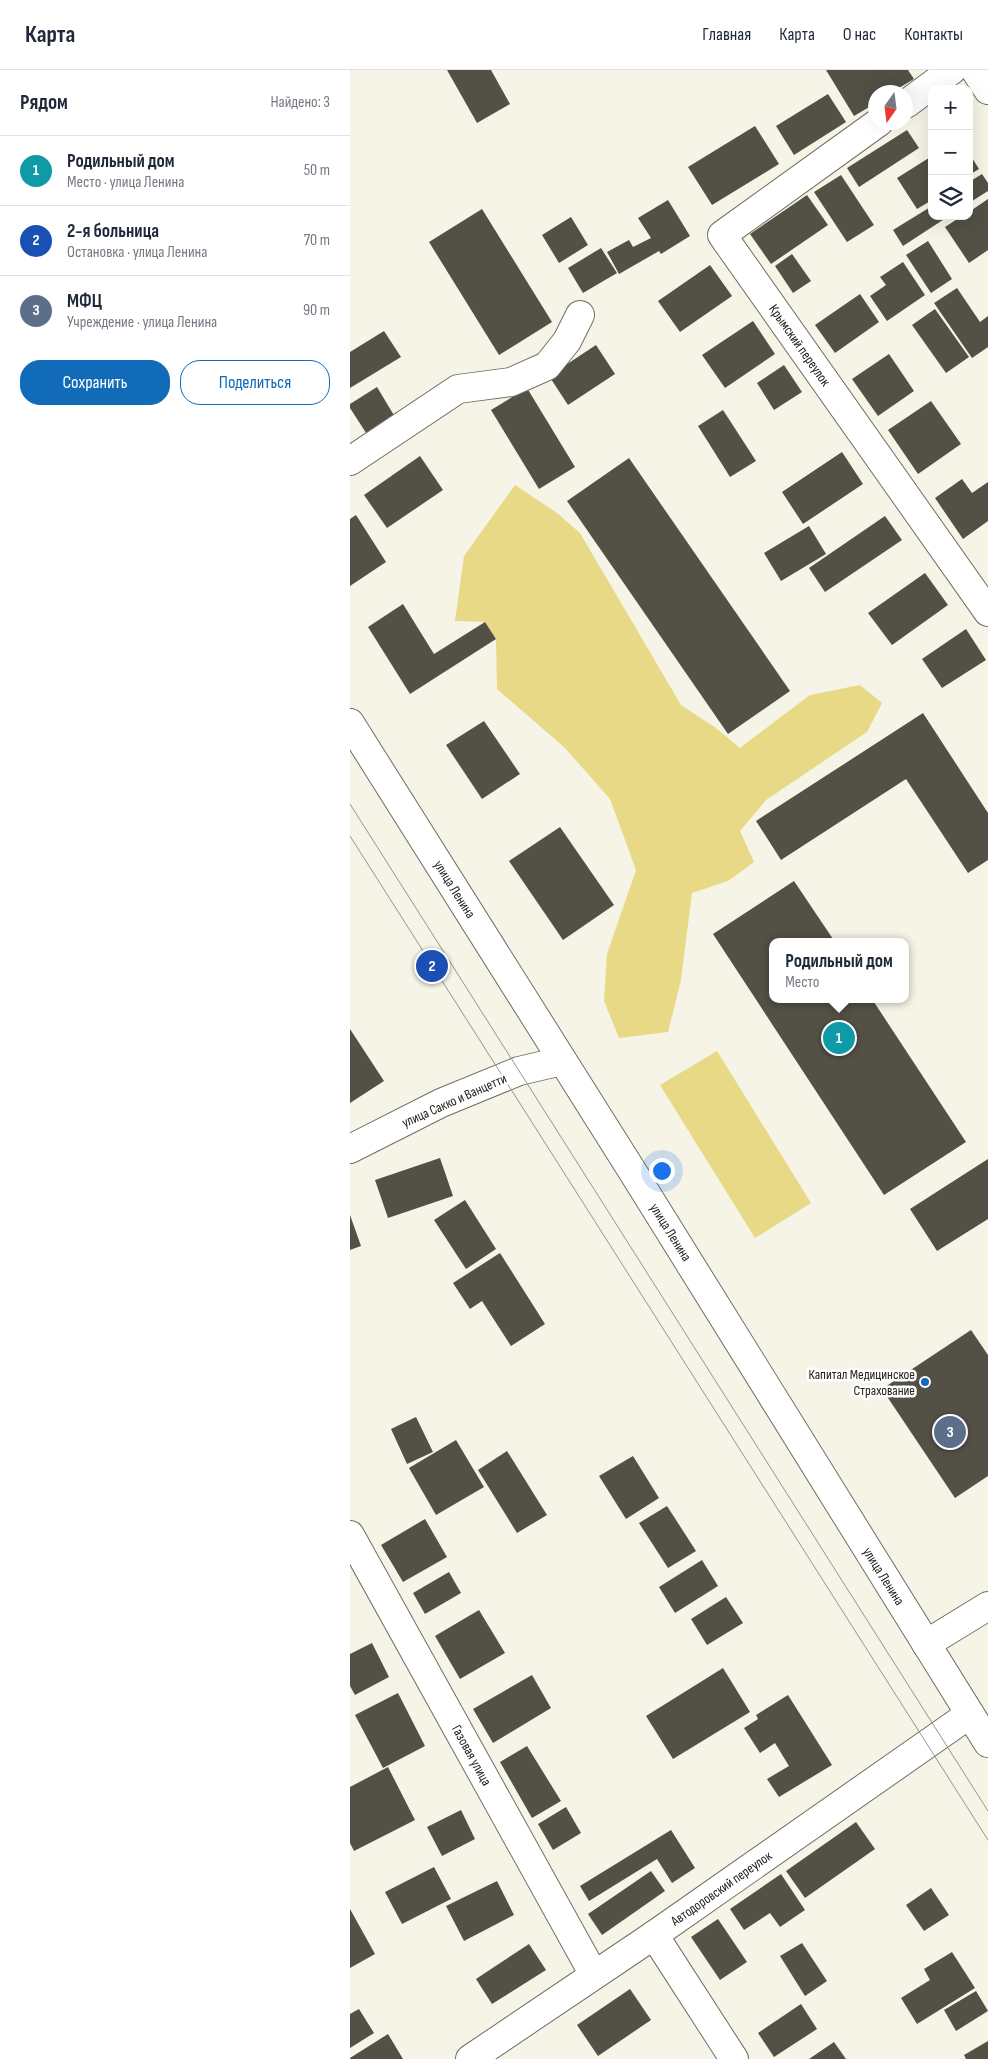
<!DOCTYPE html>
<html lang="ru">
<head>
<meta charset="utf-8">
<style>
	:root { --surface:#fff; --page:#f6f6f7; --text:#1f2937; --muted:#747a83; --line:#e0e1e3; --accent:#116bb8 }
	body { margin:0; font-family:"Sofia Sans Condensed",sans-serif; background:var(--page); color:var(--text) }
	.controls { position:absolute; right:15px; top:15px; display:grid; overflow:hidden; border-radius:10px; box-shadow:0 5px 20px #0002 }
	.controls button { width:45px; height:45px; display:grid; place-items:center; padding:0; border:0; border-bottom:1px solid var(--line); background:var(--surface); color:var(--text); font:25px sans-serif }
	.compass { position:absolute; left:518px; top:15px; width:45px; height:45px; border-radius:50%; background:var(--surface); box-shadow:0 5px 20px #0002; rotate:194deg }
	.you { position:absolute; left:311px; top:1100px; width:18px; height:18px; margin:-12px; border:4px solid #fff; border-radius:50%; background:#1a73e8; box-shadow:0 0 0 8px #1a73e833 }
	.badge { display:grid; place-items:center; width:32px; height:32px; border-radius:50%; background:var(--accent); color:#fff; font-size:16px; font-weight:700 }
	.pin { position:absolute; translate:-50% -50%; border:2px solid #fff; box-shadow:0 1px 5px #0006 }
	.popup { position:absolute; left:419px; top:868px; width:140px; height:65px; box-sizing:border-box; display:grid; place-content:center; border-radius:10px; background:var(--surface); filter:drop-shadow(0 1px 4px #0005); font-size:16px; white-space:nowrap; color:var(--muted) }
	.popup b { font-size:19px; color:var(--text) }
	.popup::after { content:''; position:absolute; left:50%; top:100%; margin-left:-10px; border:10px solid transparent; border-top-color:var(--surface) }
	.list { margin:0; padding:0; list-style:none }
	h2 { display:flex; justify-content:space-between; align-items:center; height:65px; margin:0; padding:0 20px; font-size:21px }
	h2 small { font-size:16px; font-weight:400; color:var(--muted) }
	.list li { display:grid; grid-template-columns:32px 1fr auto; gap:15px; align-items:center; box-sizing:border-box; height:70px; padding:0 20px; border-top:1px solid var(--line) }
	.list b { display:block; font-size:19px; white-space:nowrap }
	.list p { margin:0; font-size:16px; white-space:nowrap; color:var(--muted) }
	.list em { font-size:16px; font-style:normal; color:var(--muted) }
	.actions { display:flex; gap:10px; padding:15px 20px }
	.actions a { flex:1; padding:11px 0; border:1px solid var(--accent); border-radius:20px; text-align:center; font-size:18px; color:var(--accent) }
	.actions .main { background:var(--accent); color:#fff }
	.icon { flex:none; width:28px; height:28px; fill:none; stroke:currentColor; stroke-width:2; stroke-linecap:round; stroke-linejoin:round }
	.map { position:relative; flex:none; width:638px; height:1989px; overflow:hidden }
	header { display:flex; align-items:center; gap:30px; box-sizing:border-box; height:70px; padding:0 25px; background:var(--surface); border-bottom:1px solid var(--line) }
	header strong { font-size:24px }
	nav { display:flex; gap:28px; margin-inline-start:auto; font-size:18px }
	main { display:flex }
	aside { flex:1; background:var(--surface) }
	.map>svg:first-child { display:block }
	.green { fill:#e8d987 }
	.building { fill:#535146 }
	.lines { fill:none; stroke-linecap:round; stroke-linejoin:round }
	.minor-casing { stroke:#706f63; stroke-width:30 }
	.major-casing { stroke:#706f63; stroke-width:30 }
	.minor { stroke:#fff; stroke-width:28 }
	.major { stroke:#fff; stroke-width:28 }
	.tram { stroke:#96958b; stroke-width:1 }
	.poi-dot { fill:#116bb8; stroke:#fff; stroke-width:2 }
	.labels { text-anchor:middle; stroke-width:5; stroke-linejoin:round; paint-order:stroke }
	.street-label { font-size:14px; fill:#22211c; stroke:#fff }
	.poi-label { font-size:14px; fill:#22211c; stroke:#fff; text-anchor:end }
</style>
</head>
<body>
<header>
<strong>Карта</strong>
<nav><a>Главная</a><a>Карта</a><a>О нас</a><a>Контакты</a></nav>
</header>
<main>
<aside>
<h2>Рядом<small>Найдено: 3</small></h2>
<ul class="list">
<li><span class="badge" style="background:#0f9aa8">1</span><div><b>Родильный дом</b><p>Место · улица Ленина</p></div><em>50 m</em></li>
<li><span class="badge" style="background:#1a4fb4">2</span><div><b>2-я больница</b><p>Остановка · улица Ленина</p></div><em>70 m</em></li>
<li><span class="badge" style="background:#5c6f8a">3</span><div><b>МФЦ</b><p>Учреждение · улица Ленина</p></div><em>90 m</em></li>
</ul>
<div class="actions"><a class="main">Сохранить</a><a>Поделиться</a></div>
</aside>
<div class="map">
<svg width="638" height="1989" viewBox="0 0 638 1989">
	<rect width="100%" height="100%" fill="#f6f4e6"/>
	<!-- green -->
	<g class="green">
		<path d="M 165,415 L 207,443 L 230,463 L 331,635 L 366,658 L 390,678 L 460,625 L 510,615 L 532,633 L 517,662 L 416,730 L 390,761 L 404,792 L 378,811 L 342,823 L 331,910 L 318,962 L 269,968 L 254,931 L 257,884 L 286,800 L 260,729 L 215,678 L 147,619 L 146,569 L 135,552 L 105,551 L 114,486 Z"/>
		<path d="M 367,981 L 461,1133 L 405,1168 L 310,1015 Z"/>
	</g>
	<!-- building -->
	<g class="building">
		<path d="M 97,0 L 141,0 L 160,34 L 127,53 Z"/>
		<path d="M 476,0 L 558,0 L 564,9 L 542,22 L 526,22 L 526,33 L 504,46 Z"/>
		<path d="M 478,24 L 496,52 L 444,85 L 426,56 Z"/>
		<path d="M 405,56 L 429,94 L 362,135 L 338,97 Z"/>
		<path d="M 557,60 L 569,78 L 509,117 L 497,98 Z"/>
		<path d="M 619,83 L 629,99 L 619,105 Z"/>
		<path d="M 582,86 L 582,130 L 567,139 L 547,108 Z"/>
		<path d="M 632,104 L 638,113 L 638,121 L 619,133 L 619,112 Z"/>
		<path d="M 491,105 L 524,155 L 497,172 L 464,122 Z"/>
		<path d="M 457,125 L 478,155 L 421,194 L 400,164 Z"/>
		<path d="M 638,129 L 638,180 L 619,193 L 595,157 L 612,146 L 619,146 L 619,142 Z"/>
		<path d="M 318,130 L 340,166 L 311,184 L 309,181 L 269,204 L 257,182 L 279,170 L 283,177 L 301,168 L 288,148 Z"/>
		<path d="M 582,136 L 582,146 L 599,146 L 553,176 L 543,160 Z"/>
		<path d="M 132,139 L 202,252 L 149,285 L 79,172 Z"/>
		<path d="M 221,147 L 238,175 L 209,193 L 192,165 Z"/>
		<path d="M 578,171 L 602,209 L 581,223 L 556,185 Z"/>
		<path d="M 251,178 L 267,203 L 233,223 L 218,198 Z"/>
		<path d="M 442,184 L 461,211 L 443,223 L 425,196 Z"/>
		<path d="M 553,192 L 575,225 L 537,251 L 520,226 L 536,215 L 530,207 Z"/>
		<path d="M 360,195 L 382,226 L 330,262 L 308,231 Z"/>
		<path d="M 607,218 L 630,252 L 638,246 L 638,277 L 622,288 L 584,233 Z"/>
		<path d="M 510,224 L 529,252 L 485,283 L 465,255 Z"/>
		<path d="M 585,239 L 619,287 L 596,303 L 562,255 Z"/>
		<path d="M 403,251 L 425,284 L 375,318 L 352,285 Z"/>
		<path d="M 34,261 L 51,287 L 0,318 L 0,282 Z"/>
		<path d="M 246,275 L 265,304 L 218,335 L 199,306 Z"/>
		<path d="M 539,284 L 564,321 L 528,346 L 502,309 Z"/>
		<path d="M 434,295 L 452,322 L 424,340 L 407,313 Z"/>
		<path d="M 27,317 L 48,352 L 20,369 L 0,338 L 0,334 Z"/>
		<path d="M 177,318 L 225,397 L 189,419 L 141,340 Z"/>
		<path d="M 581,331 L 611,374 L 568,404 L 538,360 Z"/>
		<path d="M 373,340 L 406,391 L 380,407 L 348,356 Z"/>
		<path d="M 492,382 L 513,414 L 453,454 L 432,422 Z"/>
		<path d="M 70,386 L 93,420 L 37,458 L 14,425 Z"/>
		<path d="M 279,388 L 440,621 L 378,664 L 217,431 Z"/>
		<path d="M 612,409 L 622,423 L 638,412 L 638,451 L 613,469 L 585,428 Z"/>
		<path d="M 6,445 L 36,492 L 0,516 L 0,449 Z"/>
		<path d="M 535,446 L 552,470 L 475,522 L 459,498 Z"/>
		<path d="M 459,456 L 476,484 L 431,511 L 414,483 Z"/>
		<path d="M 575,503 L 598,535 L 542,575 L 518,543 Z"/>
		<path d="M 53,534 L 84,584 L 135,552 L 146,569 L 60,624 L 18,557 Z"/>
		<path d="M 616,559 L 636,590 L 592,618 L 572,589 Z"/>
		<path d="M 573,643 L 638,743 L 638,790 L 618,803 L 556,709 L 431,790 L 406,751 Z"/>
		<path d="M 134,651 L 170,704 L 132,729 L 96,675 Z"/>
		<path d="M 210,757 L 264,835 L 213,870 L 159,791 Z"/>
		<path d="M 444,811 L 485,872 L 423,872 L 423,929 L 522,929 L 616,1072 L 534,1125 L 363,864 Z"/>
		<path d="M 0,959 L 34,1011 L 0,1033 Z"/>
		<path d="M 90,1088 L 103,1126 L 38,1148 L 25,1110 Z"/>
		<path d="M 638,1089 L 638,1149 L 587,1181 L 560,1139 Z"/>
		<path d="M 115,1130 L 146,1179 L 116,1199 L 84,1150 Z"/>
		<path d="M 0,1145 L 11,1176 L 0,1180 Z"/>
		<path d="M 150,1183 L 195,1254 L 161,1276 L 132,1231 L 120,1239 L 103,1213 Z"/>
		<path d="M 621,1260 L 638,1285 L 638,1406 L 605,1428 L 532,1319 Z"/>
		<path d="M 66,1347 L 83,1382 L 57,1394 L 41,1359 Z"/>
		<path d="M 106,1370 L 134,1417 L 86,1445 L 59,1398 Z"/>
		<path d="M 157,1381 L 197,1445 L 167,1463 L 128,1400 Z"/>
		<path d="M 283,1386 L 309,1428 L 276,1449 L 249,1406 Z"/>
		<path d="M 317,1436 L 346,1481 L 318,1498 L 289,1453 Z"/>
		<path d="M 75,1449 L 97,1487 L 53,1512 L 31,1475 Z"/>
		<path d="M 352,1490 L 368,1516 L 325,1543 L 309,1517 Z"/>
		<path d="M 99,1502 L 111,1523 L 75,1544 L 63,1523 Z"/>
		<path d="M 376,1527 L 393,1553 L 357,1575 L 341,1549 Z"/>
		<path d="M 129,1540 L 155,1583 L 110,1609 L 85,1566 Z"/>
		<path d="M 22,1573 L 39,1607 L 5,1625 L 0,1616 L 0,1584 Z"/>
		<path d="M 373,1598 L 400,1642 L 323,1689 L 296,1646 Z"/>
		<path d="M 182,1605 L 201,1638 L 143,1673 L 123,1639 Z"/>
		<path d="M 48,1623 L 75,1676 L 33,1698 L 5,1645 Z"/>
		<path d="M 438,1625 L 482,1695 L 429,1727 L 417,1709 L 439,1696 L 425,1673 L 410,1683 L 394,1658 L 408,1649 L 406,1645 Z"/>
		<path d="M 177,1676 L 211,1731 L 182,1748 L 150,1692 Z"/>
		<path d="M 38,1697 L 65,1750 L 4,1781 L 0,1773 L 0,1717 Z"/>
		<path d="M 216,1737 L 231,1763 L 203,1780 L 188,1754 Z"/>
		<path d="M 111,1740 L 125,1769 L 92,1786 L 77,1757 Z"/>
		<path d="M 506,1752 L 525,1779 L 455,1828 L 436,1801 Z"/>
		<path d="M 321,1760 L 345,1798 L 322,1813 L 307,1789 L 239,1831 L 230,1816 Z"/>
		<path d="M 84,1797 L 101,1829 L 52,1854 L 35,1822 Z"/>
		<path d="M 301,1801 L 315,1821 L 252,1865 L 238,1844 Z"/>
		<path d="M 431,1804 L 455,1840 L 430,1857 L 420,1843 L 394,1860 L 380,1839 Z"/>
		<path d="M 147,1811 L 164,1845 L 114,1871 L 96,1836 Z"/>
		<path d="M 581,1818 L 599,1845 L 574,1861 L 556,1835 Z"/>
		<path d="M 0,1839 L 25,1884 L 0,1898 Z"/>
		<path d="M 368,1849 L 397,1892 L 370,1910 L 341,1867 Z"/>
		<path d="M 452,1873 L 477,1911 L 455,1926 L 430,1886 Z"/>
		<path d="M 179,1874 L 196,1900 L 142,1934 L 126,1909 Z"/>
		<path d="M 602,1882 L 625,1918 L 567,1954 L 551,1928 L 580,1910 L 574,1899 Z"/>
		<path d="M 280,1919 L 301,1950 L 248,1986 L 227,1955 Z"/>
		<path d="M 626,1921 L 638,1941 L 606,1961 L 594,1940 Z"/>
		<path d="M 451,1934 L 467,1959 L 424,1987 L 408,1963 Z"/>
		<path d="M 9,1939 L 24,1963 L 0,1978 L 0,1944 Z"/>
		<path d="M 38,1964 L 53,1989 L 0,1989 L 0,1988 Z"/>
		<path d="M 638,1971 L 638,1989 L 616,1989 L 614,1985 Z"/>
		<path d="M 484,1972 L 496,1989 L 459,1989 Z"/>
	</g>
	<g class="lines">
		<defs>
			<g id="minor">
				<path d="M 625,0 L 638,20"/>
				<path d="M 556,34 L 602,0"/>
				<path d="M 529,52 L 372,165 L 638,542"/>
				<path d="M 0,391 L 108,319 L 161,312 L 197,296 L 217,271 L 230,245"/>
				<path d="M 0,1079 L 91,1033 L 169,1001 L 212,991"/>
				<path d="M 0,1465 L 244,1905"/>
				<path d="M 576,1574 L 638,1536"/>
				<path d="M 304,1865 L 384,1989"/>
				<path d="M 120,1989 L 304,1865 L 620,1644"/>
			</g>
			<path id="major" d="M 0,653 L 286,1107 L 638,1673"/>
		</defs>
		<!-- minor casing -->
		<use href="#minor" class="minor-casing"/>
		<!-- major casing -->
		<use href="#major" class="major-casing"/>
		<!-- minor -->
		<use href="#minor" class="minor"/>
		<!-- major -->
		<use href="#major" class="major"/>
		<!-- tram -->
		<g class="tram">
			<path d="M 0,734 L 638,1741"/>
			<path d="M 0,766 L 638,1770"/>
		</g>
	</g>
	<!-- markers -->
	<circle class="poi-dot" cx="575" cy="1312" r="5"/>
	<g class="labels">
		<!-- street labels -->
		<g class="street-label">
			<text transform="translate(450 275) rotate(55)" y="5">Крымский переулок</text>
			<text transform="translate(105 819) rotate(58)" y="5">улица Ленина</text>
			<text transform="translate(104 1030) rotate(-24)" y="5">улица Сакко и Ванцетти</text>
			<text transform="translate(321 1162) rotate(58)" y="5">улица Ленина</text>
			<text transform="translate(534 1506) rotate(58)" y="5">улица Ленина</text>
			<text transform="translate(122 1685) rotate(61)" y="5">Газовая улица</text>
			<text transform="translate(371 1818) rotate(-35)" y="5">Автодоровский переулок</text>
		</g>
		<!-- poi labels -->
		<g class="poi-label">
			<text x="565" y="1309">Капитал Медицинское<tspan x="565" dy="16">Страхование</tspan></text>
		</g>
	</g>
</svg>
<div class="controls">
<button>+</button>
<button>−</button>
<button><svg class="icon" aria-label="layers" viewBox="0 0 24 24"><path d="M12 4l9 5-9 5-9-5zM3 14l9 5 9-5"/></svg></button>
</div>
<svg class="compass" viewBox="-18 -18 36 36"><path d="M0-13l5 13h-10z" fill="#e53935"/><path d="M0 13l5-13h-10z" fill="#747a83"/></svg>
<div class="you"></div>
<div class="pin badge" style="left:489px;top:968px;background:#0f9aa8">1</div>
<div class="popup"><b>Родильный дом</b>Место</div>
<div class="pin badge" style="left:82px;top:896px;background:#1a4fb4">2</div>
<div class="pin badge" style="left:600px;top:1362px;background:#5c6f8a">3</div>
</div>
</main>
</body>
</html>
